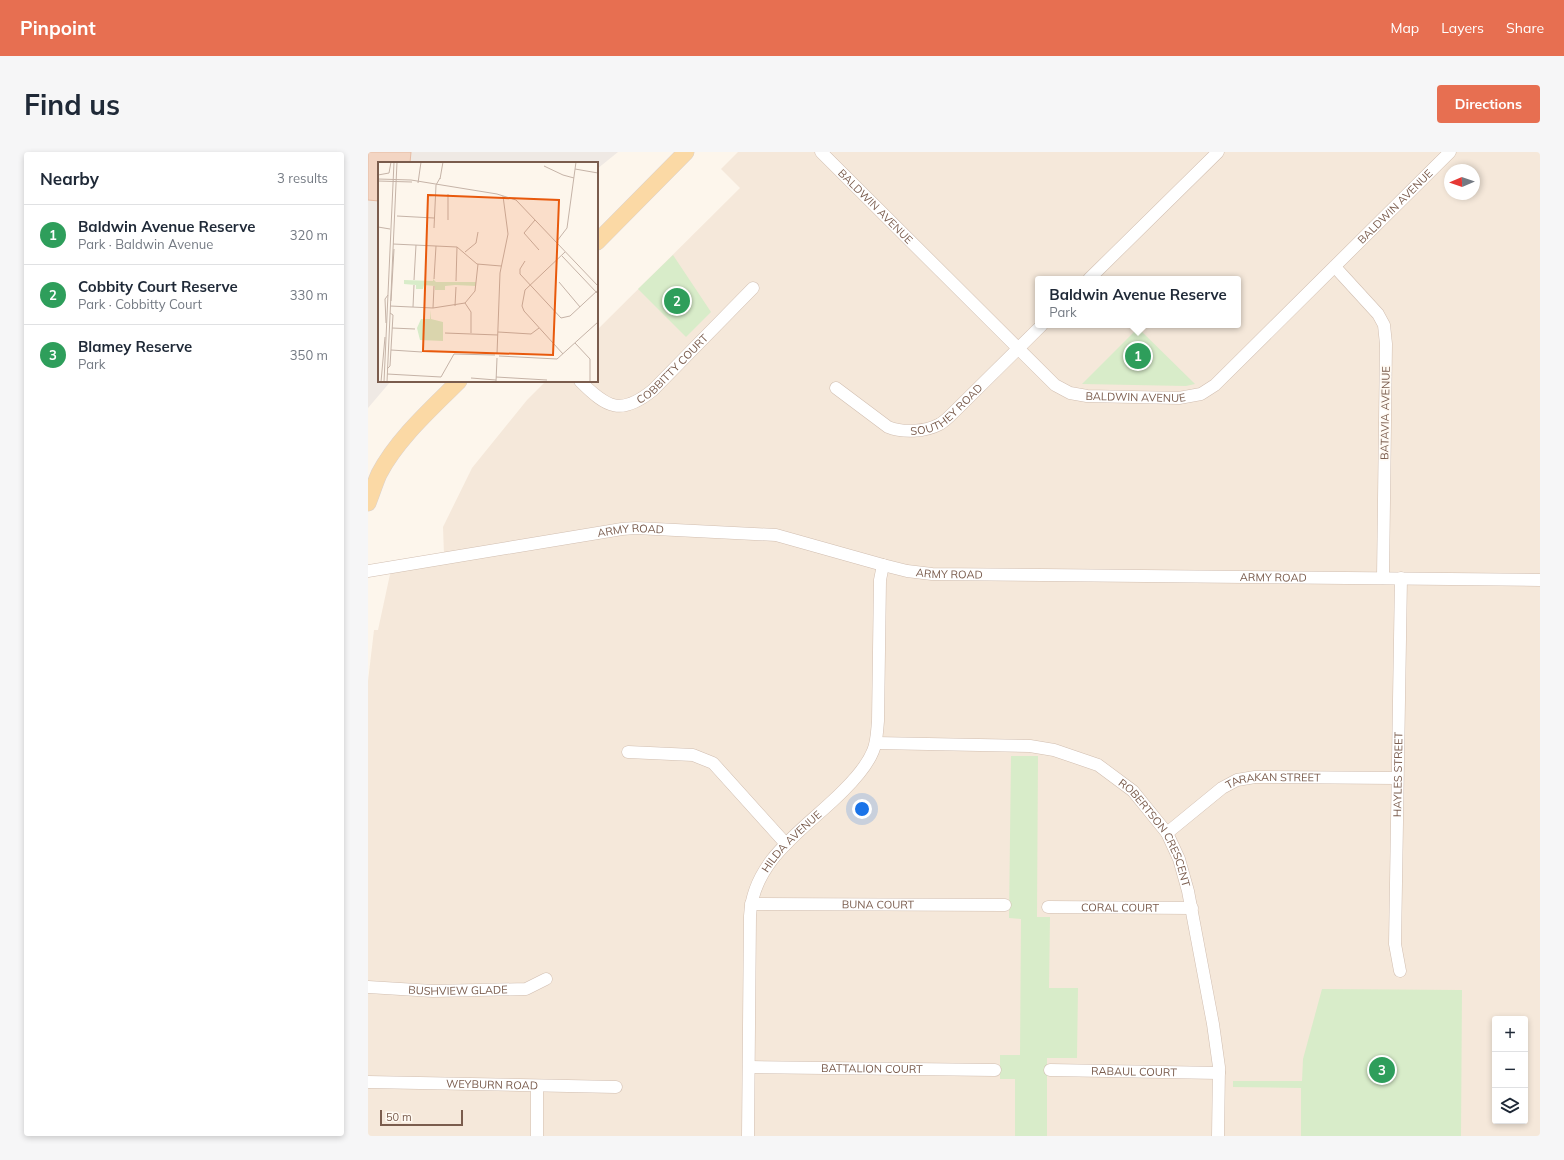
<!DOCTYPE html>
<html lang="en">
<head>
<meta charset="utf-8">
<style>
	:root { --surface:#fff; --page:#f6f6f7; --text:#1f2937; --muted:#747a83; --line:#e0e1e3; --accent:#e76f51 }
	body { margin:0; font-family:Mulish,sans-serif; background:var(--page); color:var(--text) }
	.controls { position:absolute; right:12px; bottom:12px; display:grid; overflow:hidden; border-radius:4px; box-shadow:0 2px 6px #0003 }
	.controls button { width:36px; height:36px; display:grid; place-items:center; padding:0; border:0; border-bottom:1px solid var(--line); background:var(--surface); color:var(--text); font:20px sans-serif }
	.compass { position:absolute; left:1076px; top:12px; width:36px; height:36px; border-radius:50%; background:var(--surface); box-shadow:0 2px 6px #0003; rotate:268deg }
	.scale { position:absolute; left:12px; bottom:10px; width:83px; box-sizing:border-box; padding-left:4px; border:2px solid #7a5c4d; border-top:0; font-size:11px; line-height:14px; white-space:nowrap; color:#7a5c4d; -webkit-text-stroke:3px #fffaf3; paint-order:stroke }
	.you { position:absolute; left:494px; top:657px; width:14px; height:14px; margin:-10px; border:3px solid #fff; border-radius:50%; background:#1a73e8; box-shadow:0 0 0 6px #1a73e833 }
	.badge { display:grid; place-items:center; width:26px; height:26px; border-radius:50%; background:var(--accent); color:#fff; font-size:13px; font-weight:700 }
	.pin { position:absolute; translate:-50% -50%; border:2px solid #fff; box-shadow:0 1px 4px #0006 }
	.popup { position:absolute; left:667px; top:124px; width:206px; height:52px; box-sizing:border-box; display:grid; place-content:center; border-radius:4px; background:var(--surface); filter:drop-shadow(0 1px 3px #0005); font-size:13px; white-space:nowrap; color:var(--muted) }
	.popup b { font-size:15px; color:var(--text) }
	.popup::after { content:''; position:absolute; left:50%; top:100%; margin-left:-8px; border:8px solid transparent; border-top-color:var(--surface) }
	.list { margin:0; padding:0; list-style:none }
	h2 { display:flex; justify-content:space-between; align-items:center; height:52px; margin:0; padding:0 16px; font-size:17px }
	h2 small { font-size:13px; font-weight:400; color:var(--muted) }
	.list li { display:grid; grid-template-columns:26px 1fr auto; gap:12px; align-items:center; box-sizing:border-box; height:60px; padding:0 16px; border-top:1px solid var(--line) }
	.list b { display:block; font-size:15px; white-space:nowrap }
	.list p { margin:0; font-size:13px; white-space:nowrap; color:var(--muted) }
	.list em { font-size:13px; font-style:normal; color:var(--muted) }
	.icon { flex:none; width:22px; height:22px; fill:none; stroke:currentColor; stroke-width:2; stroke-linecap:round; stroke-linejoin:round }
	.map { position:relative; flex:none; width:1172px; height:984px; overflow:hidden; border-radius:4px }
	header { display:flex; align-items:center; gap:24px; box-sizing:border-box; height:56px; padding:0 20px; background:var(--accent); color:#fff }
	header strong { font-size:19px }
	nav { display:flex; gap:22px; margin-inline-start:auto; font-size:14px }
	.intro { display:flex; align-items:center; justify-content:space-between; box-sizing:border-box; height:96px; padding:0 24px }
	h1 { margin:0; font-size:28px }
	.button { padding:10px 18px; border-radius:4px; background:var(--accent); color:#fff; font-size:14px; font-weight:700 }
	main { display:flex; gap:24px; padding:0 24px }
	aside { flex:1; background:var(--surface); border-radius:4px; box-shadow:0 2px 6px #0003 }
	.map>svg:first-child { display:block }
	.residential { fill:#f5e8da; fill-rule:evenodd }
	.industrial { fill:#efe9e4 }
	.green { fill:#d8ecc9 }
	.building { fill:#f3d5c3; stroke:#e6bba3 }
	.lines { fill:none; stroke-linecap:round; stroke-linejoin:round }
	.minor-casing { stroke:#d1beb0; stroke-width:13 }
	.major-casing { stroke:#dad1cd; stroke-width:17 }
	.minor { stroke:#fff; stroke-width:12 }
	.major { stroke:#fbd9a5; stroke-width:16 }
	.labels { text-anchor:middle; stroke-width:3; stroke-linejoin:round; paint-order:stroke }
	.street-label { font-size:11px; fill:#7a5c4d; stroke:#fffaf3 }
	.inset-road { fill:none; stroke:#c5b3a7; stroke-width:1 }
	.view { fill:#e8590c; fill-opacity:0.15; stroke:#e8590c; stroke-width:2 }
	.inset-edge { fill:none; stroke:#7a5c4d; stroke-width:2 }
</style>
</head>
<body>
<header>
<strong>Pinpoint</strong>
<nav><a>Map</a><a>Layers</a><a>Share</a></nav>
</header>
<div class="intro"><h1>Find us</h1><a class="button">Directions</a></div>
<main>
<aside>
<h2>Nearby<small>3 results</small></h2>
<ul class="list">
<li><span class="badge" style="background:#2e9e5b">1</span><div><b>Baldwin Avenue Reserve</b><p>Park · Baldwin Avenue</p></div><em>320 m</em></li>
<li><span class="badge" style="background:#2e9e5b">2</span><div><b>Cobbity Court Reserve</b><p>Park · Cobbitty Court</p></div><em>330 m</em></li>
<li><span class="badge" style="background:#2e9e5b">3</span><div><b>Blamey Reserve</b><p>Park</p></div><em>350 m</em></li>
</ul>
</aside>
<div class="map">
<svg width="1172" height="984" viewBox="0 0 1172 984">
	<rect width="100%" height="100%" fill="#fdf6ec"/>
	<!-- residential -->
	<path class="residential" d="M 370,0 L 1172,0 L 1172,984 L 0,984 L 0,529 L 6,478 L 10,478 L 24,413 L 76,403 L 75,375 L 104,316 L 159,248 L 178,229 L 229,229 L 229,178 L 372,36 L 353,17 ZM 1082,18 L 1106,18 L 1106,42 L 1082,42 ZM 670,127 L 870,127 L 870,173 L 670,173 ZM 1127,867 L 1157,867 L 1157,969 L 1127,969 Z"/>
	<!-- industrial -->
	<path class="industrial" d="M 0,0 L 250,0 L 229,17 L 229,11 L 11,11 L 11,229 L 23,229 L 0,256 Z"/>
	<!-- green -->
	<g class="green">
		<path d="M 305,103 L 343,160 L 318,185 L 270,137 Z"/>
		<path d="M 770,176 L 827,232 L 818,234 L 714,232 Z"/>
		<path d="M 643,604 L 670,604 L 669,765 L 682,765 L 681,836 L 710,836 L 709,906 L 679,906 L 679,984 L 647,984 L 647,927 L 632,927 L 632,903 L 652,903 L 653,767 L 641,766 Z"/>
		<path d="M 954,837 L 1094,838 L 1093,984 L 933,984 L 933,936 L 865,935 L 865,929 L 934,929 L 935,907 Z"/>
	</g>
	<!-- building -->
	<path class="building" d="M 0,0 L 43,0 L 42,11 L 11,11 L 11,49 L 0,48 Z"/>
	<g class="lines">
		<defs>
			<g id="minor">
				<path id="s1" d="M 453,0 L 687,233 L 702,241 L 719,244 L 811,246 L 833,242 L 847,233 L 1082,0"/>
				<path d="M 967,115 L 1010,162 L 1016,173 L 1018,192 L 1015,426"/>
				<path d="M 721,127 L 850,0"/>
				<path id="s2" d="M 212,229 C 239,256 253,264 285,238 L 385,136"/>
				<path id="s3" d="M 468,236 L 520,275 C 535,281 557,280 572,272 C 577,269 582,264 586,260 L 674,173"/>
				<path id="s4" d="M 0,419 L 254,377 L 268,376 L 408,383 L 515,413 L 539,419 L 564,422 L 1172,428"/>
				<path id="s5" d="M 508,591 L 662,594 L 686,598 L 730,613 L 765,639 L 799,681 L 811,707 L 820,739 L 845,872 L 851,915 L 850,984"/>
				<path d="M 260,600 L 325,603 L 345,611 L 418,692"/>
				<path id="s6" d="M 799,681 L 854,636 L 869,628 L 887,625 L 1028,626"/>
				<path id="s7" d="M 383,752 L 637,753"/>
				<path id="s8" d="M 680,755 L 824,756"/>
				<path id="s9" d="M 1032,819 L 1027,792 L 1033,426"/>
				<path id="s10" d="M 0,835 L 65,839 L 158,837 L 178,827"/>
				<path id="s11" d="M 381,915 L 627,918"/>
				<path id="s12" d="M 682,918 L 851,921"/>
				<path id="s13" d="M 0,930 L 248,935"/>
				<path d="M 169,984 L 169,934"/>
				<path id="s14" d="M 380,984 L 382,764 C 385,706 439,676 476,638 C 487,627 499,614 505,599 C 509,590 509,579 510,569 L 512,428 L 515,413"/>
			</g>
			<g id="major">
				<path d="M 229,90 L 318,0"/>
				<path d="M 0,351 C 4,341 7,331 11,322 C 29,287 64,256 91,229"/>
			</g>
		</defs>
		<!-- minor casing -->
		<use href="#minor" class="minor-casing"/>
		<!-- major casing -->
		<use href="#major" class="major-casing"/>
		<!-- minor -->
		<use href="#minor" class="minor"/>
		<!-- major -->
		<use href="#major" class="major"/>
	</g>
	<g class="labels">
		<!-- street labels -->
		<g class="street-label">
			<text dy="4" stroke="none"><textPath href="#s1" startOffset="77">BALDWIN AVENUE</textPath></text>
			<text dy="4" stroke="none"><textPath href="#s1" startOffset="749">BALDWIN AVENUE</textPath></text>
			<text dy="4" stroke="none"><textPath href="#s2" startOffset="114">COBBITTY COURT</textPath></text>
			<text dy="4" stroke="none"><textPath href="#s1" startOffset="413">BALDWIN AVENUE</textPath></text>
			<text dy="4" stroke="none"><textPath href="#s3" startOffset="131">SOUTHEY ROAD</textPath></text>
			<text transform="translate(1017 261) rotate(-89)" y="4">BATAVIA AVENUE</text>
			<text dy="4" stroke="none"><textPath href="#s4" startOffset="266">ARMY ROAD</textPath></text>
			<text dy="4" stroke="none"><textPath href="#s4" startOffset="590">ARMY ROAD</textPath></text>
			<text dy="4" stroke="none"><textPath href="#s4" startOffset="914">ARMY ROAD</textPath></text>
			<text dy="4" stroke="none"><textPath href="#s9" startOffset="197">HAYLES STREET</textPath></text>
			<text dy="4" stroke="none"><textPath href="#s6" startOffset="124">TARAKAN STREET</textPath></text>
			<text dy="4" stroke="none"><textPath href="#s5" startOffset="316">ROBERTSON CRESCENT</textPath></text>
			<text dy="4" stroke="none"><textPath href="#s14" startOffset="308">HILDA AVENUE</textPath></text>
			<text dy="4" stroke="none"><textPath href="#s7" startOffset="127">BUNA COURT</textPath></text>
			<text dy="4" stroke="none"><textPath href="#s8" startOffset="72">CORAL COURT</textPath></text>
			<text dy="4" stroke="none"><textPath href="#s10" startOffset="90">BUSHVIEW GLADE</textPath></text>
			<text dy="4" stroke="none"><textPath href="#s11" startOffset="123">BATTALION COURT</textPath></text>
			<text dy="4" stroke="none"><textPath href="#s12" startOffset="84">RABAUL COURT</textPath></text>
			<text dy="4" stroke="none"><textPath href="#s13" startOffset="124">WEYBURN ROAD</textPath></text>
		</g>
	</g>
	<!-- overview -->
	<g transform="translate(10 10)">
		<rect width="220" height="220" fill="#fdf6ec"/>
		<path d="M 55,117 L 58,120 L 98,120 L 98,124 L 77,123 L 67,124 L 67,128 L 57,128 L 57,124 L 46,123 L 45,127 L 38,127 L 38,123 L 26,122 L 26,118 L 55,119 ZM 53,148 L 53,157 L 65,160 L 65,179 L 42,178 L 39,166 L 43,157 L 52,157 Z" fill="#d8ecc9"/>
		<path class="inset-road" d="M 166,4 L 185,13 L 196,16M 197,7 L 220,11M 0,13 L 11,11 L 13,0M 0,17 L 33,18 L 119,32 L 138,38 L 220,124M 62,17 L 65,0M 0,19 L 34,20M 40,21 L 43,0M 70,32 L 70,58M 19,54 L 56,56M 157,58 L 146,71 L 161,88M 0,65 L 12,67M 56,66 L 58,23 L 62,16M 179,79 L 189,66 L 198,0M 15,82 L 79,85 L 99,102 L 123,104M 87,90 L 98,81 L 100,70M 184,94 L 220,132M 147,99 L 142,107 L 142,112 L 183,156 L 192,154 L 220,128M 56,117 L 58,84M 36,118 L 38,83M 78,119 L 79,85M 181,120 L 202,145M 13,139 L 16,87M 87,141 L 93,150 L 93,171M 12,144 L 55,146 L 87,141 L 97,129 L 100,102M 77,144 L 78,125M 35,145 L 36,123M 55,146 L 56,124M 8,161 L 7,137 L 10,133M 14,166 L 37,167M 120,170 L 153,172 L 161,166M 67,171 L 120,173M 197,181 L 212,197 L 212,220M 13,188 L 44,190M 119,192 L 122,111 L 130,72 L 125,34M 185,192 L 146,149 L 144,144 L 147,128 L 187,90M 121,194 L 179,197 L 220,160M 9,207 L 12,204 L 15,153 L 12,151M 9,212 L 63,215 L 76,192 L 117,193M 118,215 L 169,218M 93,216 L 118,218M 3,220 L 7,175M 6,220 L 16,0M 9,220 L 19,0M 118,220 L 119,196"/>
		<path class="view" d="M 50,33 L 181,38 L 175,193 L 45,189 Z"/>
		<rect width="220" height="220" class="inset-edge"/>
	</g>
</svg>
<div class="controls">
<button>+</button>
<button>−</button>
<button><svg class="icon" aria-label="layers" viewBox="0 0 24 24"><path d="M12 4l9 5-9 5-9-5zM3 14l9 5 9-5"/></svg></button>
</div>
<svg class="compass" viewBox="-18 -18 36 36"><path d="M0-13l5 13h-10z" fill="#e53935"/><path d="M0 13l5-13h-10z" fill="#747a83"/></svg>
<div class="scale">50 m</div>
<div class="you"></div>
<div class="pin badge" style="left:770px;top:204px;background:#2e9e5b">1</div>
<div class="popup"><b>Baldwin Avenue Reserve</b>Park</div>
<div class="pin badge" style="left:309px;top:149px;background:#2e9e5b">2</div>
<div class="pin badge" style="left:1014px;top:918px;background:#2e9e5b">3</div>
</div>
</main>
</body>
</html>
